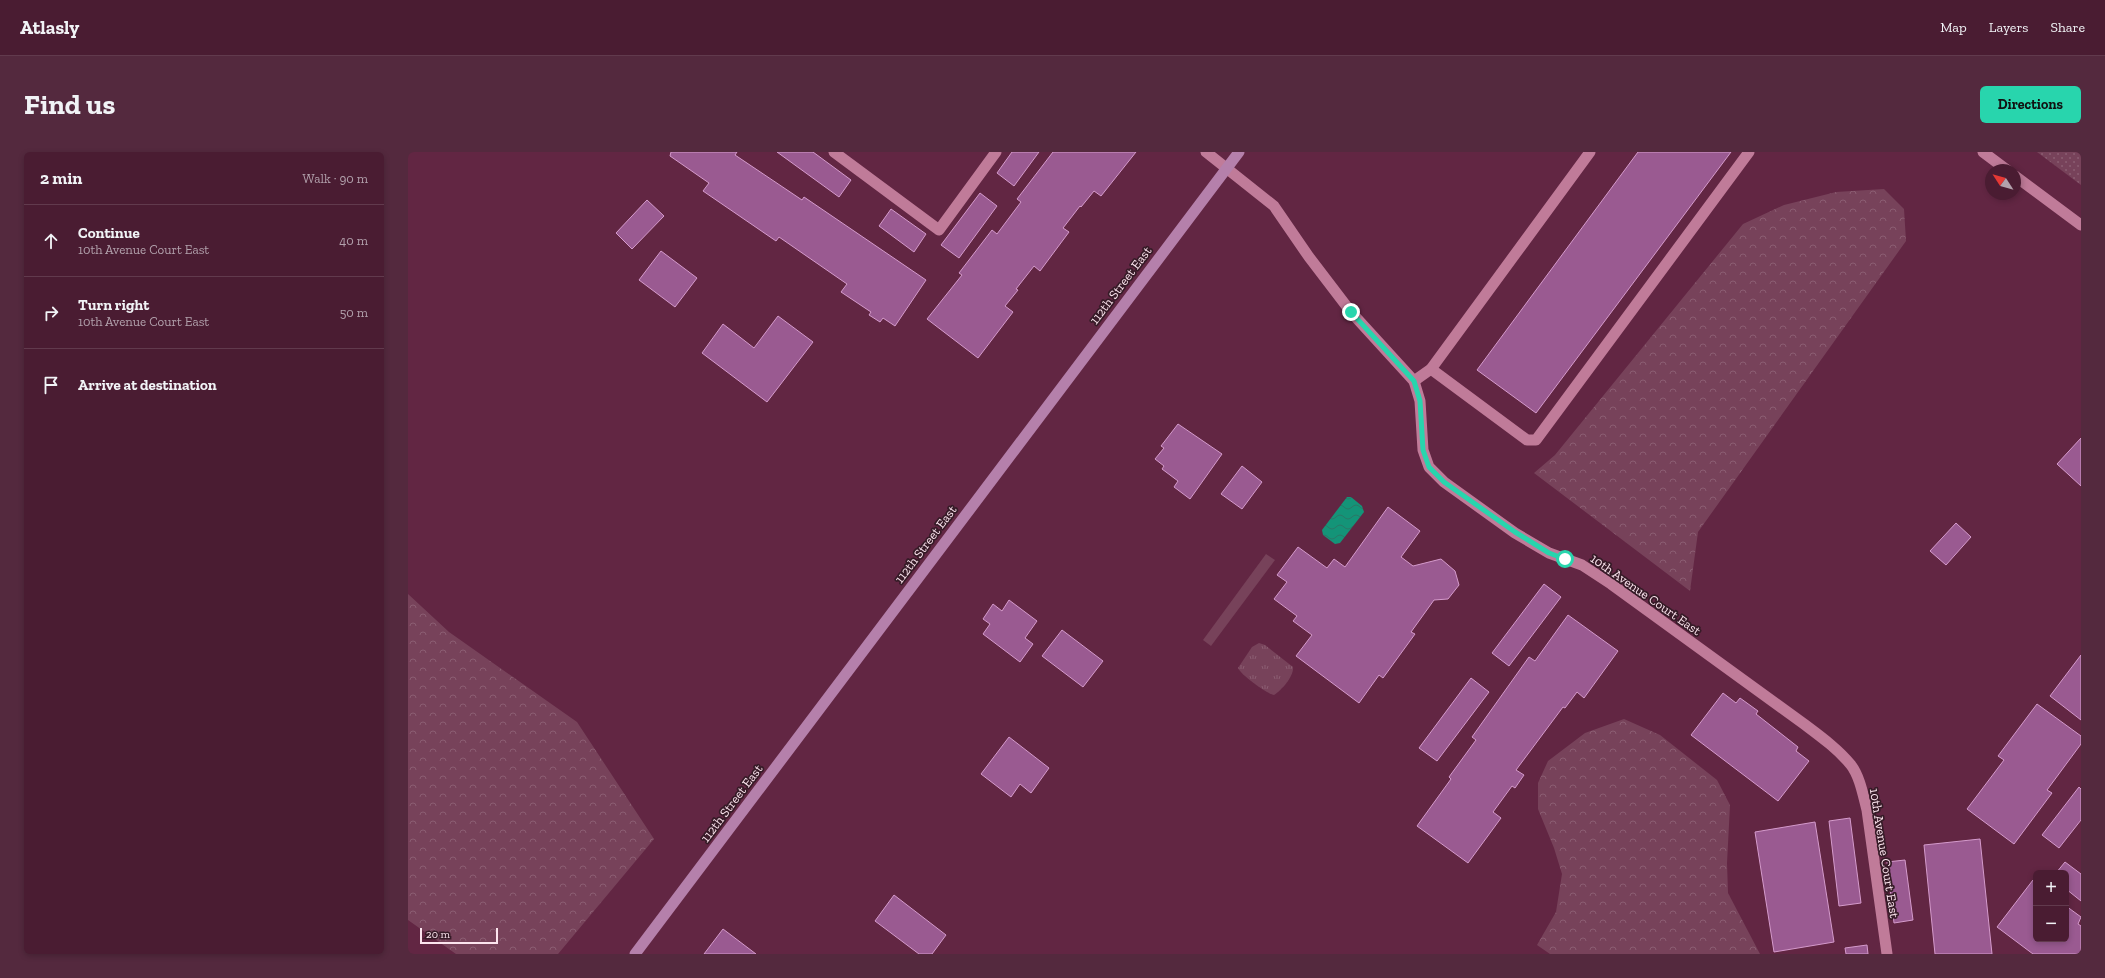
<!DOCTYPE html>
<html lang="en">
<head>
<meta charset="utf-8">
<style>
	:root { --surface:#4a1c32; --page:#54293e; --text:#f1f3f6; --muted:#b2a1ac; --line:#613a4d; --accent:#28d5ad }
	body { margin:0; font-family:"Zilla Slab",serif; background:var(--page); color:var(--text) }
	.controls { position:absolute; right:12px; bottom:12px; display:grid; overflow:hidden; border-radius:6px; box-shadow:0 2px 6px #0003 }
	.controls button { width:36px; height:36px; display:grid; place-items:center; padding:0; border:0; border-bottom:1px solid var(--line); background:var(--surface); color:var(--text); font:20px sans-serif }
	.compass { position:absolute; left:1577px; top:12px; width:36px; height:36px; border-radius:50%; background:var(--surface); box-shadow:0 2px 6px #0003; rotate:306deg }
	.scale { position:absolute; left:12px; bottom:10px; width:78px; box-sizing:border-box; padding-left:4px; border:2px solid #fce4ee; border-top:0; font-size:11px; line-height:14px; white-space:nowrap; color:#fce4ee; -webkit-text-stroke:3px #361b27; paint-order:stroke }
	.stop { position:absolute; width:12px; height:12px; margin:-9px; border:3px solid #28d5ad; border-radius:50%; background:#fff }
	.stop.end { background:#28d5ad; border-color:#fff; box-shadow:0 1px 4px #0008 }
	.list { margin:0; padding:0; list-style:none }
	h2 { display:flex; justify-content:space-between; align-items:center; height:52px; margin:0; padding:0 16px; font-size:17px }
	h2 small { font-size:13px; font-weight:400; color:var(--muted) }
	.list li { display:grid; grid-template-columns:26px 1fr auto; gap:12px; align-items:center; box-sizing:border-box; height:72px; padding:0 16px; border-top:1px solid var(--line) }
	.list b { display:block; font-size:15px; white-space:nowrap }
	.list p { margin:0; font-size:13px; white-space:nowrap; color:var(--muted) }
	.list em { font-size:13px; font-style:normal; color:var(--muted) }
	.icon { flex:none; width:22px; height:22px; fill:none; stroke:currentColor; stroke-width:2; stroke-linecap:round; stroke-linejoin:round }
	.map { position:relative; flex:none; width:1673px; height:802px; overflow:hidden; border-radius:6px }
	header { display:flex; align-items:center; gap:24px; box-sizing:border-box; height:56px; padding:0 20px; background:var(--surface); border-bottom:1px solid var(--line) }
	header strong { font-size:19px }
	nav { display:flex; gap:22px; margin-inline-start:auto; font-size:14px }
	.intro { display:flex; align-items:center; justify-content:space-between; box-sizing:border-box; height:96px; padding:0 24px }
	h1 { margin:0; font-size:28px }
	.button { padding:10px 18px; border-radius:6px; background:var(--accent); color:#111; font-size:14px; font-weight:700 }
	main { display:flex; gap:24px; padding:0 24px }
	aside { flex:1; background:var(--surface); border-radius:6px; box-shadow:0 2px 6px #0003 }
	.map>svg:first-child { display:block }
	.grass { fill:url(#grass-dots) }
	.forest { fill:url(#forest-crowns) }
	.park { fill:url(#park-tufts) }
	.pitch { fill:#77425a }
	.water { fill:url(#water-waves) }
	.building { fill:#9a5a91; stroke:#d59bcc }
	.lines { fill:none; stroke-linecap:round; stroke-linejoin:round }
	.service { stroke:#c07b99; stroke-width:11 }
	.minor { stroke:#c07b99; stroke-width:11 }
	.tertiary { stroke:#c07b99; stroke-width:11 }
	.secondary { stroke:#b580ab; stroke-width:11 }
	.route { stroke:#28d5ad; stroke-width:5 }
	.labels { text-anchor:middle; stroke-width:3.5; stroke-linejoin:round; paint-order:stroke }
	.street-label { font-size:13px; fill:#fce4ee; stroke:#361b27 }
</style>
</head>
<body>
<header>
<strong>Atlasly</strong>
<nav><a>Map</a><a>Layers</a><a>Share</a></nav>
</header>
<div class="intro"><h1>Find us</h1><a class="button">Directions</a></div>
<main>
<aside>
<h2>2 min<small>Walk · 90 m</small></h2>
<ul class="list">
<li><svg class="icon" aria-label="ahead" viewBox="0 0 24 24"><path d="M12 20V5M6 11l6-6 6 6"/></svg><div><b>Continue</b><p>10th Avenue Court East</p></div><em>40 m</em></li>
<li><svg class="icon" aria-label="right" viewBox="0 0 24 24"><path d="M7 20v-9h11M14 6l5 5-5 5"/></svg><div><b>Turn right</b><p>10th Avenue Court East</p></div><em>50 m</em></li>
<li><svg class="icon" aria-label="arrive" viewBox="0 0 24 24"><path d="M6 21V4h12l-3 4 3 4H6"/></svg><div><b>Arrive at destination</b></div></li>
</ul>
</aside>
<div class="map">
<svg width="1673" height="802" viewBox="0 0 1673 802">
	<defs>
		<pattern id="grass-dots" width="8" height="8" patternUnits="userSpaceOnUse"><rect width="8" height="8" fill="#77425a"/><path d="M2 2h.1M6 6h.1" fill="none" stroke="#8b5d72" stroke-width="1.8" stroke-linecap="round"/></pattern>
		<pattern id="forest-crowns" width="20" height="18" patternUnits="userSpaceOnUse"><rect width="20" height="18" fill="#77425a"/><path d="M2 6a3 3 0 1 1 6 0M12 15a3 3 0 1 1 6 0" fill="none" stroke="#8b5d72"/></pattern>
		<pattern id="park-tufts" width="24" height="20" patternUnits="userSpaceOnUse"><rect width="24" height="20" fill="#77425a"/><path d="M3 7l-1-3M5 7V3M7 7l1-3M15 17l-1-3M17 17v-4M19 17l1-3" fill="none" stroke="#8b5d72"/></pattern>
		<pattern id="water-waves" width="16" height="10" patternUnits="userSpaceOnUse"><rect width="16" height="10" fill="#149478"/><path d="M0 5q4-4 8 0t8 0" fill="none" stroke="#287867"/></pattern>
	</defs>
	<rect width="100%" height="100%" fill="#622643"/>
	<!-- grass -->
	<path class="grass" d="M 1629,0 L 1673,0 L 1673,33 Z"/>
	<!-- forest -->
	<g class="forest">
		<path d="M 1476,37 L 1496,57 L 1498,89 L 1290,380 L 1282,439 L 1126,321 L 1147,303 L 1335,72 L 1376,53 L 1428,40 Z"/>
		<path d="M 0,442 L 41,480 L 169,570 L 246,687 L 150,802 L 48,802 L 0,768 Z"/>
		<path d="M 1216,567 L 1252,583 L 1309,628 L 1322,653 L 1319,711 L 1320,741 L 1352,802 L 1142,802 L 1129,793 L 1148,760 L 1154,722 L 1146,696 L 1130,657 L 1130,631 L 1140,609 L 1177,581 Z"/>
	</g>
	<!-- park -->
	<path class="park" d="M 851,491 L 857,493 L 885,515 C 886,524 874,538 866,543 C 859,542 833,523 830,516 L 844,495 Z"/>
	<!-- pitch -->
	<path class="pitch" d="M 858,402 L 867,408 L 803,494 L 795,488 Z"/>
	<!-- water -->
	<path class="water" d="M 939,345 L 943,345 L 954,354 L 956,360 L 932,391 L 927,392 L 915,383 L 914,378 Z"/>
	<!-- building -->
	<g class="building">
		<path d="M 263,0 L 329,0 L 327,3 L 394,48 L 396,45 L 518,128 L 487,174 L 475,166 L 472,170 L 461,163 L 463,160 L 433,140 L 439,132 L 371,85 L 368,89 L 295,39 L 301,31 L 262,4 Z"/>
		<path d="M 369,0 L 405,0 L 443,28 L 431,45 Z"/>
		<path d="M 604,0 L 631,0 L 606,34 L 589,21 Z"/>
		<path d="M 645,0 L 728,0 L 693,44 L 686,39 L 673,55 L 672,54 L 655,76 L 661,80 L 632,119 L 626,114 L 608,137 L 610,138 L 597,154 L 605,160 L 570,206 L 519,167 L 554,123 L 551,121 L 584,78 L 589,82 L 613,50 L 609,47 Z"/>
		<path d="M 1230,0 L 1323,0 L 1128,261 L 1069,218 Z"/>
		<path d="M 572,41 L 589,54 L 551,106 L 533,93 Z"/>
		<path d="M 239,48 L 256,64 L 224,97 L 208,81 Z"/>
		<path d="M 483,57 L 518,82 L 506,100 L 471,74 Z"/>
		<path d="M 253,99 L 289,126 L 267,155 L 231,128 Z"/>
		<path d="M 370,164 L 405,190 L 359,250 L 294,201 L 315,172 L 346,196 Z"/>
		<path d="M 770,272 L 814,302 L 782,347 L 766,335 L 770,329 L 754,317 L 756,314 L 747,307 L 756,296 L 753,294 Z"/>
		<path d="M 1673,286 L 1673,334 L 1649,312 Z"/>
		<path d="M 834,314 L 854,330 L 834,357 L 813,342 Z"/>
		<path d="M 980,355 L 1012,379 L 993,405 L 1005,414 L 1033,407 L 1047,419 L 1051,433 L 1040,447 L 1026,448 L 1003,480 L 1007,482 L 975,526 L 971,523 L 951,551 L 888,504 L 904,483 L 885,469 L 889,464 L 866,447 L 879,430 L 869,423 L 890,395 L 919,416 L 926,407 L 937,415 Z"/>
		<path d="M 1548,371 L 1563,385 L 1538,413 L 1522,399 Z"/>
		<path d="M 1136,432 L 1153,445 L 1101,514 L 1084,501 Z"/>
		<path d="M 601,448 L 629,469 L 617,486 L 625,492 L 612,510 L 575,482 L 582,472 L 575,467 L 585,452 L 594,459 Z"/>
		<path d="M 1160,463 L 1210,499 L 1176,546 L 1169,540 L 1157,556 L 1155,555 L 1108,618 L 1116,623 L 1107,636 L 1104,634 L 1085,660 L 1093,666 L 1060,711 L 1009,674 L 1043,627 L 1041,625 L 1068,588 L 1064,585 L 1121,505 L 1127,509 Z"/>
		<path d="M 654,478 L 695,509 L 675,535 L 634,504 Z"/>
		<path d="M 1673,503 L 1673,568 L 1642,544 Z"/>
		<path d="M 1063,526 L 1081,540 L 1029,609 L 1011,596 Z"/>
		<path d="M 1315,541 L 1328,551 L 1332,546 L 1350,559 L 1348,562 L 1390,595 L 1388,599 L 1401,609 L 1370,649 L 1283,583 Z"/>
		<path d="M 1629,552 L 1673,584 L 1673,592 L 1639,638 L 1644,641 L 1606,692 L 1559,657 L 1596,608 L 1590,604 Z"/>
		<path d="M 601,585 L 641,616 L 623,641 L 612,632 L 603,645 L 573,622 Z"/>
		<path d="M 1671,635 L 1673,637 L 1673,668 L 1651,696 L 1634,683 Z"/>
		<path d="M 1442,666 L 1453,751 L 1431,754 L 1421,669 Z"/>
		<path d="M 1407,670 L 1426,790 L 1366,800 L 1347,680 Z"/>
		<path d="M 1572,687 L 1584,802 L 1527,802 L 1516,693 Z"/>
		<path d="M 1497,708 L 1505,768 L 1486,771 L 1479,710 Z"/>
		<path d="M 1657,710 L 1673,722 L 1673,749 L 1658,737 L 1658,721 L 1648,721 Z"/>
		<path d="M 1625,728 L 1628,731 L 1628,787 L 1658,787 L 1658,754 L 1673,765 L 1670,772 L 1673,774 L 1673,802 L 1625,802 L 1589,775 Z"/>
		<path d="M 486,743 L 538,783 L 524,802 L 511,802 L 467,769 Z"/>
		<path d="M 315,777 L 348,802 L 296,802 Z"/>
		<path d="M 1459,793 L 1460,802 L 1438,802 L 1437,796 Z"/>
	</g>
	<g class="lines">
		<!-- service -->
		<g class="service">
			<path d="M 1023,217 L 1119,288 L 1128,288 L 1341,0"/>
			<path d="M 1006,229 L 1023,217 L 1182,0"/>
		</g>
		<!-- minor -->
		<g class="minor">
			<path d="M 426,0 L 531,78 L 588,0"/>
			<path d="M 798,0 L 866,54 L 901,105 L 943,160 L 1006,229 L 1012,249 L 1015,298 L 1021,315 L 1036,330 L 1107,381 L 1141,401 L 1174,413 L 1203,432 L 1396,572 C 1412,584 1430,597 1443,613 C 1452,625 1455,643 1459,658 L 1479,802"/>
		</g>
		<!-- tertiary -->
		<g class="tertiary">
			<path d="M 1575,0 L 1599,18"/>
			<path d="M 1607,24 L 1673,73"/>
		</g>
		<!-- secondary -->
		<path class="secondary" d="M 227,802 L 831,0"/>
	</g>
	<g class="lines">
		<!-- route -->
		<path class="route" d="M 943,160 L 1006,229 L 1012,249 L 1015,298 L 1021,315 L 1036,330 L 1107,380 L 1141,401 L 1157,407"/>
	</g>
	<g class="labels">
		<!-- street labels -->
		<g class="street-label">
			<text transform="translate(712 133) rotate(-53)" y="5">112th Street East</text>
			<text transform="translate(517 392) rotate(-53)" y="5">112th Street East</text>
			<text transform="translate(1238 442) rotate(35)" y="5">10th Avenue Court East</text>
			<text transform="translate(323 651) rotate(-53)" y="5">112th Street East</text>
			<text transform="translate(1477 701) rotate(81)" y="5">10th Avenue Court East</text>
		</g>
	</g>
</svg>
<div class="controls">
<button>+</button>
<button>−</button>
</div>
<svg class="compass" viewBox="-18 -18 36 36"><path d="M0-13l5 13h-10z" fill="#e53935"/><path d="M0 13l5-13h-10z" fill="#b2a1ac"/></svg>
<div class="scale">20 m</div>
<div class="stop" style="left:1157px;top:407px"></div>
<div class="stop end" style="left:943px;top:160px"></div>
</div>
</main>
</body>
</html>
